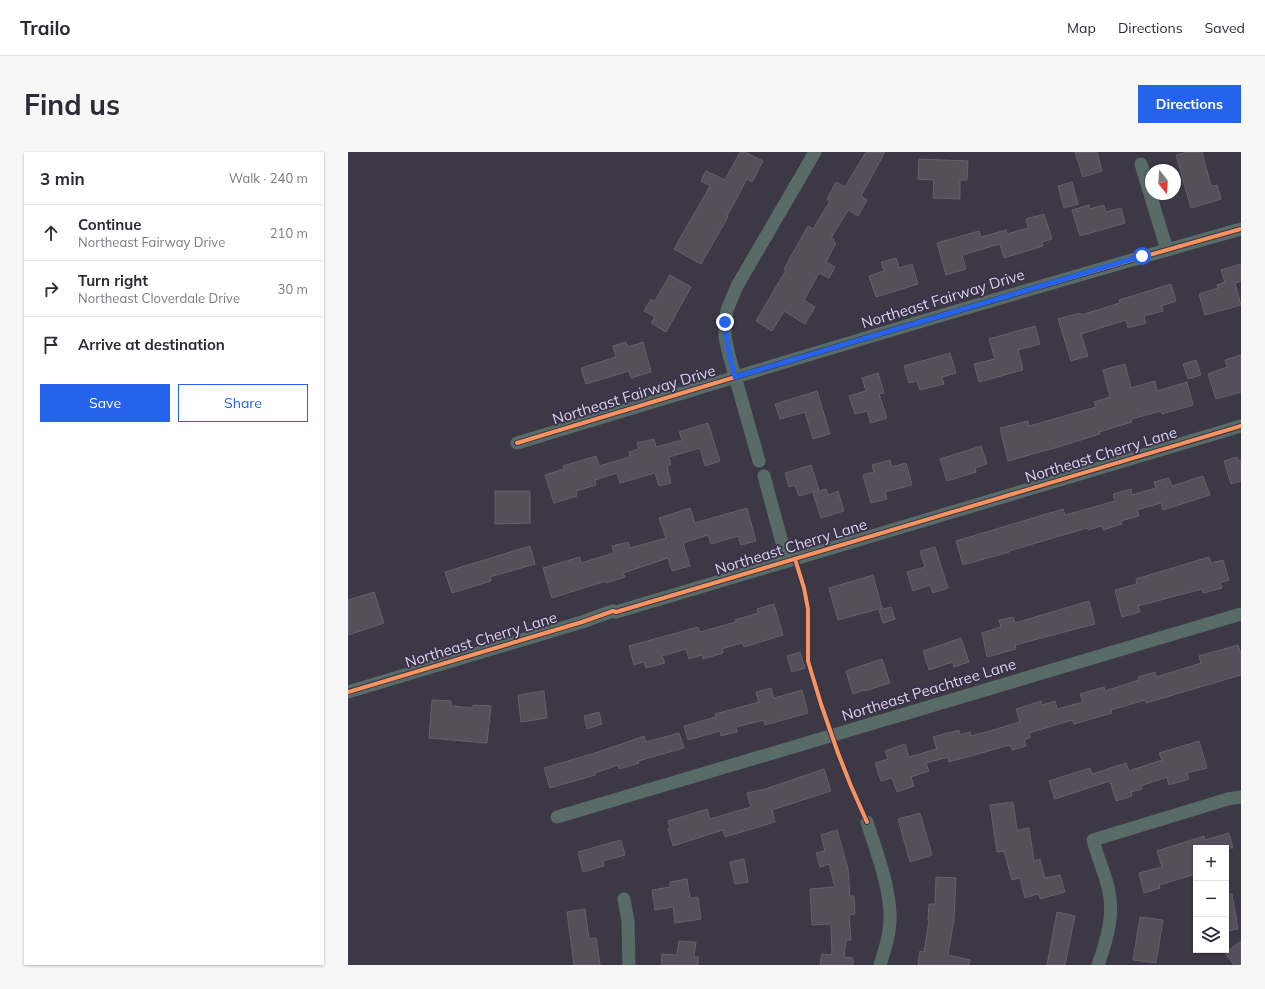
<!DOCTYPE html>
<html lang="en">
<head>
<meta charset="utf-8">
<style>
	:root { --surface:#fff; --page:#f7f7f7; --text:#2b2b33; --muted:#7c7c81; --line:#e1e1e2; --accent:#2563eb }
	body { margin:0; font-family:Mulish,sans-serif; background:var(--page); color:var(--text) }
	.controls { position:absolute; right:12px; bottom:12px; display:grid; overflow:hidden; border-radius:0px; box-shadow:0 1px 3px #0004 }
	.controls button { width:36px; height:36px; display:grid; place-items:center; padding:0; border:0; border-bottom:1px solid var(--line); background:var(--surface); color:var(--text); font:20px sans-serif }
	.compass { position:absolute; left:797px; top:12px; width:36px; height:36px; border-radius:50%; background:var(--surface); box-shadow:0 1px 3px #0004; rotate:163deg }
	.stop { position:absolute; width:12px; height:12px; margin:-9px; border:3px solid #2563eb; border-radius:50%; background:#fff }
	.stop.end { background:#2563eb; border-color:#fff; box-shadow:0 1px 4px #0008 }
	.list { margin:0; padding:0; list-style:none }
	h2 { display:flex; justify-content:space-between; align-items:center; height:52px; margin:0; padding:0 16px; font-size:17px }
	h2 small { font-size:13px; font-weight:400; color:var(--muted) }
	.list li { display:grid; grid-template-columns:26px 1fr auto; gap:12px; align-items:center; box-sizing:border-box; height:56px; padding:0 16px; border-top:1px solid var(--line) }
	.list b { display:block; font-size:15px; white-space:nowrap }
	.list p { margin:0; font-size:13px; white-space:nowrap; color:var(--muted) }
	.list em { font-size:13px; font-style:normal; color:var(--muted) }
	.actions { display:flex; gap:8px; padding:12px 16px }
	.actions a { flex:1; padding:9px 0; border:1px solid var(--accent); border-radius:0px; text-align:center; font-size:14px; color:var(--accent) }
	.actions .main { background:var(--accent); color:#fff }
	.icon { flex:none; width:22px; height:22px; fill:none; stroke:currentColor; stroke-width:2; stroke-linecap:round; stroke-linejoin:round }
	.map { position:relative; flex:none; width:893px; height:813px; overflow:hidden; border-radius:0px }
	header { display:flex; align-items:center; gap:24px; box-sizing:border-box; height:56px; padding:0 20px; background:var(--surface); border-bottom:1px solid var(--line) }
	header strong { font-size:19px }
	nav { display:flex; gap:22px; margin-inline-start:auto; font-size:14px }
	.intro { display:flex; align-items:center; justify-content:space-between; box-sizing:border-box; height:96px; padding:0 24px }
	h1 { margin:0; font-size:28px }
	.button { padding:10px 18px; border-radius:0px; background:var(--accent); color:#fff; font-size:14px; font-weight:700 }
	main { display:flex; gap:24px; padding:0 24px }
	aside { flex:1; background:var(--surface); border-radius:0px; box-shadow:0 1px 3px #0004 }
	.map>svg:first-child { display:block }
	.building { fill:#544f59; stroke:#66606b }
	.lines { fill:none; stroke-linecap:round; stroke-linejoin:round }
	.minor { stroke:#596b66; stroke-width:13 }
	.cycleway-casing { stroke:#3a324b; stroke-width:6 }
	.cycleway { stroke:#f8935d; stroke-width:4 }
	.route { stroke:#2563eb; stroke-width:5 }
	.labels { text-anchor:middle; stroke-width:3.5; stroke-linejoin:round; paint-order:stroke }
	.street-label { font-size:15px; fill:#dbd6e6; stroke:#3a324b }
</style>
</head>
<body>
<header>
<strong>Trailo</strong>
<nav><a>Map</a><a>Directions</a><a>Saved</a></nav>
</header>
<div class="intro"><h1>Find us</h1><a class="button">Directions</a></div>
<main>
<aside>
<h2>3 min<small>Walk · 240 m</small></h2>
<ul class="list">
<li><svg class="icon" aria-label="ahead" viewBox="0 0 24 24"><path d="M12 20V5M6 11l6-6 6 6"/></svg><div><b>Continue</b><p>Northeast Fairway Drive</p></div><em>210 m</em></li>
<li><svg class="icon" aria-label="right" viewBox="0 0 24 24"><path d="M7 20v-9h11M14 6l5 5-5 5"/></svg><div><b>Turn right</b><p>Northeast Cloverdale Drive</p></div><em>30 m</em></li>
<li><svg class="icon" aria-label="arrive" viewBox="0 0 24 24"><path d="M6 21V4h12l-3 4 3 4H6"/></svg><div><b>Arrive at destination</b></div></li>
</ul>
<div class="actions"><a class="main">Save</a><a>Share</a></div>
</aside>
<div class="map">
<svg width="893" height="813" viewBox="0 0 893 813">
	<rect width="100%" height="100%" fill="#3c3845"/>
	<!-- building -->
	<g class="building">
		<path d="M 392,0 L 397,0 L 415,9 L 404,30 L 399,27 L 379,64 L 380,65 L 353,112 L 326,97 L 362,34 L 353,29 L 358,19 L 377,28 Z"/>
		<path d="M 518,0 L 537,0 L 513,44 L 519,48 L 510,64 L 500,58 L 483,86 L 486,87 L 485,89 L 488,91 L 478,110 L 487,115 L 481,126 L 471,121 L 456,148 L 467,155 L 457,172 L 436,159 L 424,179 L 408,169 L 438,118 L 436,117 L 460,74 L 465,77 L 482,49 L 479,47 L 488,30 L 497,35 Z"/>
		<path d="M 727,0 L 749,0 L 754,19 L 735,25 Z"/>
		<path d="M 840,0 L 854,0 L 863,34 L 869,33 L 873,47 L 843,56 L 828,3 Z"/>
		<path d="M 571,7 L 620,9 L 619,28 L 612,28 L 612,47 L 585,46 L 586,28 L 570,27 Z"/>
		<path d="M 724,30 L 730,52 L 716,56 L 710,34 Z"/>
		<path d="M 741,53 L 742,57 L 756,53 L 758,60 L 773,56 L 777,71 L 732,84 L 724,58 Z"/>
		<path d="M 696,62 L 704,87 L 694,90 L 695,94 L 656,106 L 652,92 L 614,103 L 618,117 L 598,123 L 589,91 L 631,79 L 633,85 L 658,78 L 659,82 L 680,76 L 678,67 Z"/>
		<path d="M 548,106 L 551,116 L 564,112 L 570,132 L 528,145 L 521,124 L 536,119 L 533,110 Z"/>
		<path d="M 893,112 L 893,129 L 887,131 L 893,153 L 857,163 L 851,142 L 870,136 L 869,133 L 877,130 L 873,118 Z"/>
		<path d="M 322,123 L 343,135 L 318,180 L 303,171 L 307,165 L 296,159 L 303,147 L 306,150 Z"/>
		<path d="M 823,132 L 828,149 L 813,154 L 815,159 L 796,164 L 798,171 L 780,176 L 778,168 L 733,182 L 740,204 L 723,209 L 710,167 L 732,161 L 733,163 L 772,151 L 771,148 Z"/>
		<path d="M 687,174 L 692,192 L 670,198 L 675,218 L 631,230 L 626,212 L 647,207 L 641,187 Z"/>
		<path d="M 278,190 L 280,195 L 295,190 L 303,220 L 283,226 L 281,219 L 238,232 L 233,216 L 268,205 L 265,194 Z"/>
		<path d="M 602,201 L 608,221 L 594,225 L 596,232 L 572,238 L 569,229 L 561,231 L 556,214 Z"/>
		<path d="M 893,203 L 893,240 L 868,247 L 860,222 L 879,215 L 877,208 Z"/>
		<path d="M 848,208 L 853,223 L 840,227 L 835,212 Z"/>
		<path d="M 777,212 L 783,236 L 807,229 L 809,239 L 839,230 L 845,253 L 814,262 L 813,259 L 783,267 L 784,270 L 751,280 L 752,282 L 710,295 L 660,309 L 652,276 L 680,269 L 681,274 L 748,255 L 746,250 L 762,245 L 755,218 Z"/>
		<path d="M 530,221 L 536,241 L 531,242 L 539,266 L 523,271 L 519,259 L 507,262 L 501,244 L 518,239 L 514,226 Z"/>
		<path d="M 469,239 L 482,282 L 465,287 L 457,260 L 432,267 L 427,252 Z"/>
		<path d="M 360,271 L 372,309 L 357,314 L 352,296 L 321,305 L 323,313 L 319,314 L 323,331 L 311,334 L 307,321 L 272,331 L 269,321 L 247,328 L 248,333 L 228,339 L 229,344 L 206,351 L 197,323 L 216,317 L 215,314 L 248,304 L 251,314 L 282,305 L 281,300 L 291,297 L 289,291 L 306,287 L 308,295 L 334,288 L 331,280 Z"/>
		<path d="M 633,294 L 639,312 L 627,316 L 628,320 L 599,329 L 592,307 Z"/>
		<path d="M 889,305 L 890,309 L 893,308 L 893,329 L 883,332 L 876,309 Z"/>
		<path d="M 542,308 L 544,315 L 558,311 L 564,333 L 537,340 L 539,347 L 523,351 L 515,323 L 526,320 L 524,313 Z"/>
		<path d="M 463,313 L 471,338 L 451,344 L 447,333 L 441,335 L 437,321 Z"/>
		<path d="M 855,324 L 862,343 L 815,358 L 813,351 L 789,358 L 791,364 L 773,369 L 774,372 L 755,378 L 754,374 L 740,378 L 739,376 L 661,399 L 661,400 L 615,413 L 608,389 L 715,357 L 717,363 L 767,349 L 765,342 L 783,337 L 784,343 L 808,336 L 806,330 L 821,326 L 824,334 Z"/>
		<path d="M 478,337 L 480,343 L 490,339 L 496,359 L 473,366 L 465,341 Z"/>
		<path d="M 147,339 L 182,339 L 182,371 L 147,372 Z"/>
		<path d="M 342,356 L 347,371 L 399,356 L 408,389 L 393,393 L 390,384 L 363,392 L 360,383 L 335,391 L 342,414 L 324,419 L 320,406 L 275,421 L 277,425 L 258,431 L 258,429 L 204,446 L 195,416 L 232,405 L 233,411 L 266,401 L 264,394 L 280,390 L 282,396 L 318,386 L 311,366 Z"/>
		<path d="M 182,394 L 187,412 L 142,425 L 143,429 L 104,441 L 97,420 Z"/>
		<path d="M 587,395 L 600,436 L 585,441 L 582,433 L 565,439 L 559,420 L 577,415 L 572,399 Z"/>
		<path d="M 861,405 L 863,411 L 875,408 L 881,428 L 872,431 L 874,436 L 855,441 L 854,437 L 790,454 L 792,460 L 774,465 L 767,438 L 789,432 L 788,427 Z"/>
		<path d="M 525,423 L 534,456 L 490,468 L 481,436 Z"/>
		<path d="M 26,440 L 36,471 L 0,483 L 0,448 Z"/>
		<path d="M 741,449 L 747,472 L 667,493 L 668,497 L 639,505 L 634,481 L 653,475 L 651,468 L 665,465 L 667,471 Z"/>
		<path d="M 426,452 L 435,483 L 396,495 L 394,491 L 374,497 L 375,501 L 355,507 L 354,503 L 341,507 L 338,497 L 314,504 L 317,511 L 298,516 L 296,510 L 286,513 L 281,494 L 350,475 L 352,480 L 388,470 L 387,468 L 410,461 L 409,457 Z"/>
		<path d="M 543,455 L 547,467 L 535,471 L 531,458 Z"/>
		<path d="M 613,486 L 621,510 L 606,515 L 605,510 L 581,518 L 575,499 Z"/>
		<path d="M 890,493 L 893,502 L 893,523 L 798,551 L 797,548 L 763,558 L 764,561 L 726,572 L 724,568 L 681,581 L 682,586 L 676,588 L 678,594 L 664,598 L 662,593 L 601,610 L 600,605 L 578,611 L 581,619 L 563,625 L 566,634 L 549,640 L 544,626 L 533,629 L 527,611 L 540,607 L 537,599 L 557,592 L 561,605 L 589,597 L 585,585 L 611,578 L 612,583 L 622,580 L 623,584 L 638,580 L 672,570 L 668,557 L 693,549 L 694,553 L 707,549 L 709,557 L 735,550 L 732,542 L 756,535 L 757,539 L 791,528 L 790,525 L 807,520 L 808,525 L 853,511 L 851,504 Z"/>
		<path d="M 452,500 L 457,516 L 444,520 L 439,504 Z"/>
		<path d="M 534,507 L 542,531 L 517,539 L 516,538 L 505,542 L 498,519 Z"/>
		<path d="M 423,536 L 426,546 L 454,538 L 460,561 L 417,573 L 416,568 L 388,575 L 389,580 L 373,584 L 372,579 L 340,588 L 336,574 L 368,565 L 367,562 L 411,550 L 408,540 Z"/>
		<path d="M 196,539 L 199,566 L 173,570 L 170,543 Z"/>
		<path d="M 84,548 L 103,549 L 103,554 L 125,556 L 125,553 L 143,554 L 139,591 L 81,586 Z"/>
		<path d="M 251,560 L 254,572 L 239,577 L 236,564 Z"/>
		<path d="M 331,581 L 336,596 L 290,609 L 291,611 L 271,617 L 270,613 L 247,621 L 247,623 L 202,636 L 196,616 L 250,600 L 296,584 L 298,590 Z"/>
		<path d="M 851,589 L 859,616 L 839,621 L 841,627 L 821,633 L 819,625 L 793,634 L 794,637 L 783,640 L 784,644 L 768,649 L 762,629 L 707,647 L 701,629 L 742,616 L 744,622 L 778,611 L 781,619 L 814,608 L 811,601 Z"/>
		<path d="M 476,617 L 483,639 L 424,658 L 427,670 L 377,685 L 375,678 L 325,694 L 320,677 L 322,676 L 320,669 L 359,657 L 362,667 L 403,655 L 399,641 L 417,637 Z"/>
		<path d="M 665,650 L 669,678 L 681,676 L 686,709 L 692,707 L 697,726 L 712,723 L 717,740 L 692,747 L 690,742 L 677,746 L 672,726 L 664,728 L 656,699 L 649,700 L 642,653 Z"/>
		<path d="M 572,661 L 584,703 L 562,710 L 550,667 Z"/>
		<path d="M 489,678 L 500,717 L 502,744 L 506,744 L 507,762 L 501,763 L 503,788 L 498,788 L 496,805 L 505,806 L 505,813 L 472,813 L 474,802 L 484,803 L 483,772 L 464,773 L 462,737 L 487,735 L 481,712 L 472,715 L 468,701 L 477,699 L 473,683 Z"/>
		<path d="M 881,681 L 885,696 L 848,696 L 848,722 L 811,733 L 812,736 L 796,741 L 791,721 L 814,715 L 809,699 L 856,684 L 857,688 Z"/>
		<path d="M 273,688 L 277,703 L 255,709 L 256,714 L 235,720 L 230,700 Z"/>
		<path d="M 396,707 L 400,730 L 387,732 L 382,710 Z"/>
		<path d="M 588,725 L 608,726 L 606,767 L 600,803 L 622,808 L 621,813 L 570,813 L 572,799 L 576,800 L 581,769 L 580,768 L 581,752 L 587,752 Z"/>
		<path d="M 339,727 L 342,746 L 350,745 L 353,767 L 327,771 L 325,755 L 307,758 L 304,738 L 322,735 L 322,730 Z"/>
		<path d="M 884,742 L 890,777 L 878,779 L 878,743 Z"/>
		<path d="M 237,757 L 241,787 L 248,786 L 252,813 L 226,813 L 219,760 Z"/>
		<path d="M 709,760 L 727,764 L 717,813 L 699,813 Z"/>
		<path d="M 792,765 L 815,768 L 808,811 L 785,808 Z"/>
		<path d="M 331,789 L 348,790 L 346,805 L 350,805 L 350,813 L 313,813 L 314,802 L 329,803 Z"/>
		<path d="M 893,789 L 893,813 L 886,813 L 877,801 Z"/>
	</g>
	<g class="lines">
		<!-- minor -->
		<g class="minor">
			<path d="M 793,12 L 819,98"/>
			<path d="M 169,291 C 410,218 651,145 893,77"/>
			<path d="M 411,309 L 381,203 L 377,185 L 377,170 L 379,158 L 389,134 L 467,0"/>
			<path d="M 416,324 L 439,409"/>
			<path d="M 0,540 L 234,470 L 265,459 L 268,460 L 329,442 L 893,274"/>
			<path d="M 209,665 L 893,462"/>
			<path d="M 519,670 C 528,699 541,731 542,762 C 543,779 537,797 532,813"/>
			<path d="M 276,747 L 280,769 L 281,813"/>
			<path d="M 750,813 C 759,788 767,761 760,735 C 756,719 749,704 745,688 L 880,647 L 893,645"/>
		</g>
		<defs>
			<g id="cycleway">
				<path d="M 169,291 C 410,218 651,145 893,77"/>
				<path d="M 447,407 L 456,436 L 460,457 L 460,509 L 473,552 L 490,601 L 503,634 L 519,670"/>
				<path d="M 0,540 L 234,470 L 265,459 L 268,460 L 329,442 L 893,274"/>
			</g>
		</defs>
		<!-- cycleway casing -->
		<use href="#cycleway" class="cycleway-casing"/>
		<!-- cycleway -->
		<use href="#cycleway" class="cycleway"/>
	</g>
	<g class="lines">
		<!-- route -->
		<path class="route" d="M 377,170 C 378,189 382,207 387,225 L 794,104"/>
	</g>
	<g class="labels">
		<!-- street labels -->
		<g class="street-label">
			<text transform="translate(595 147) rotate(-17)" y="5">Northeast Fairway Drive</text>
			<text transform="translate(286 243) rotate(-17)" y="5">Northeast Fairway Drive</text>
			<text transform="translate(753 303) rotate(-17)" y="5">Northeast Cherry Lane</text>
			<text transform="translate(443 395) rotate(-17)" y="5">Northeast Cherry Lane</text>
			<text transform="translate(133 488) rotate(-17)" y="5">Northeast Cherry Lane</text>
			<text transform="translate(581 538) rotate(-17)" y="5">Northeast Peachtree Lane</text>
		</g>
	</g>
</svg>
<div class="controls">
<button>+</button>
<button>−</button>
<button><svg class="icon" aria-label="layers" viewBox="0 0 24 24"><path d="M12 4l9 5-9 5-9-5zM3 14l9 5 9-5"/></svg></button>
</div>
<svg class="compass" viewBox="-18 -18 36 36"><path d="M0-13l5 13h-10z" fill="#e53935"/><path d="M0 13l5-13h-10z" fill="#7c7c81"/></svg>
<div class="stop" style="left:794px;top:104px"></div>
<div class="stop end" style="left:377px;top:170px"></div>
</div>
</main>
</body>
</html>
